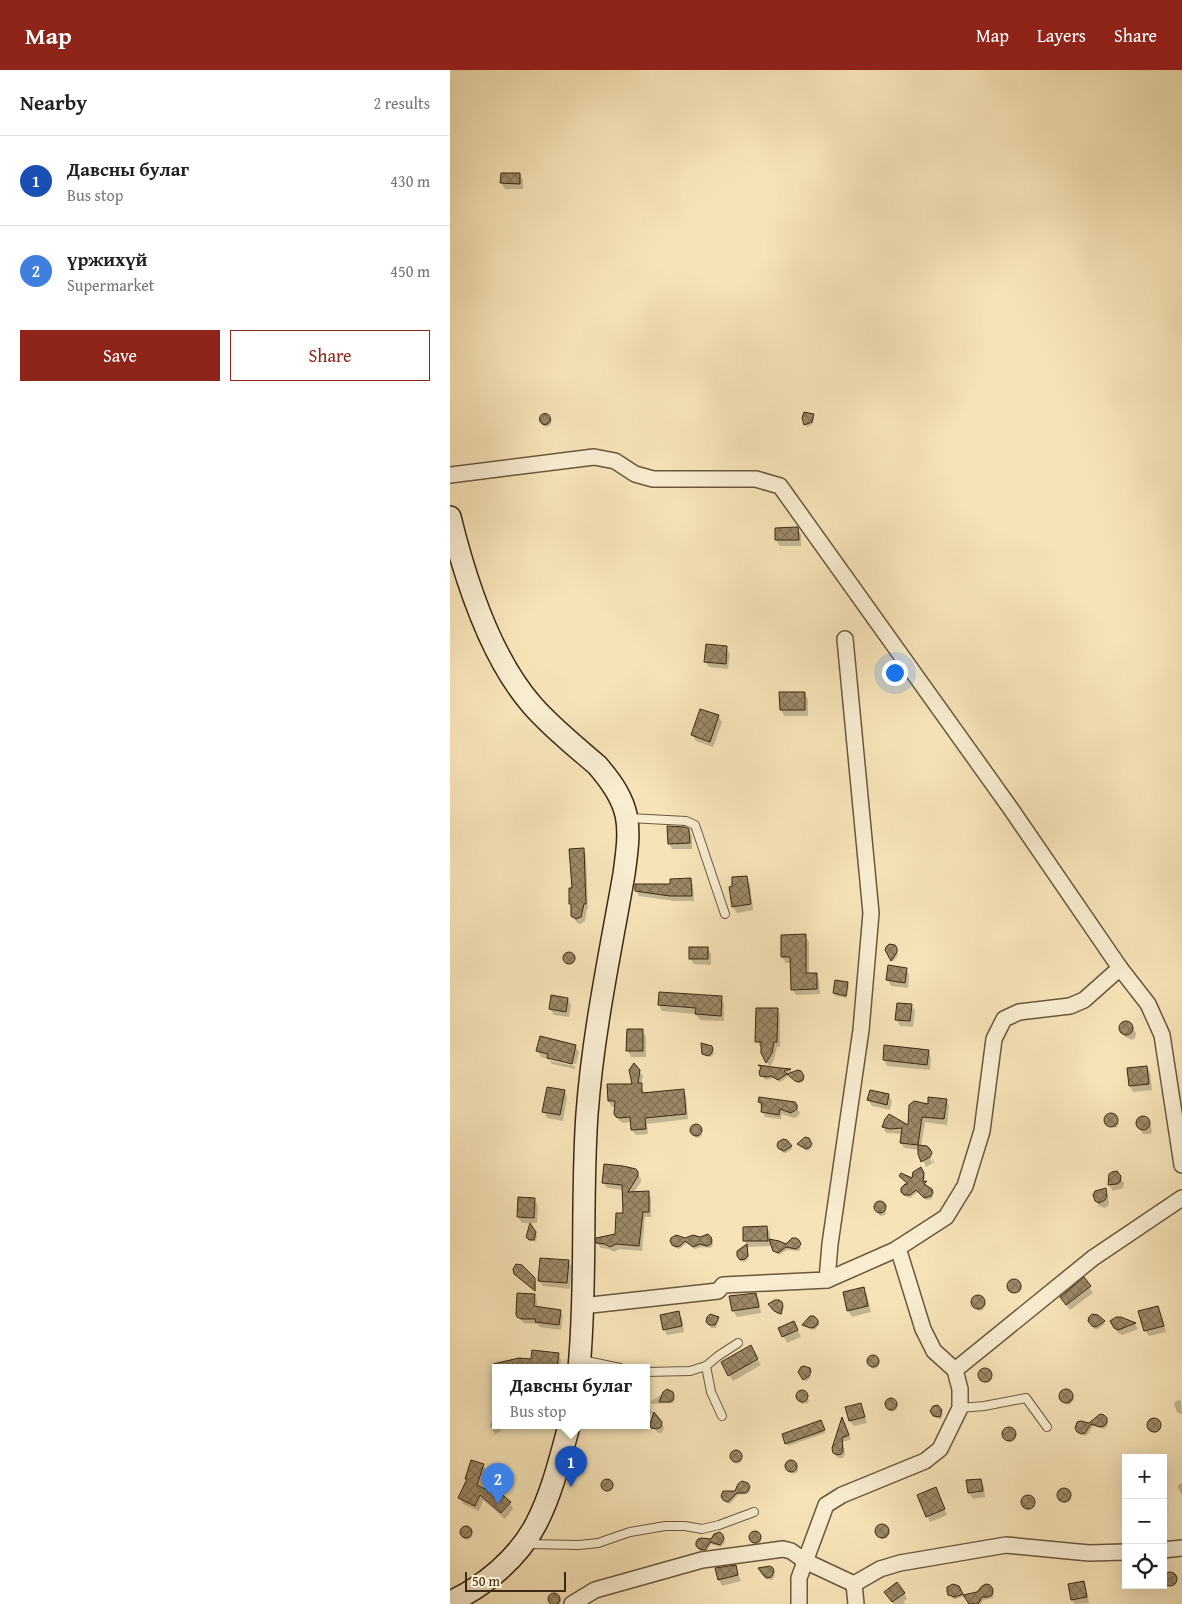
<!DOCTYPE html>
<html lang="en">
<head>
<meta charset="utf-8">
<style>
	:root { --surface:#fff; --page:#f2f2f2; --text:#202124; --muted:#757577; --line:#e0e0e0; --accent:#8f2418 }
	body { margin:0; font-family:"Gentium Book Plus",serif; background:var(--page); color:var(--text) }
	.controls { position:absolute; right:15px; bottom:15px; display:grid; overflow:hidden; border-radius:0px; box-shadow:0 5px 20px #0002 }
	.controls button { width:45px; height:45px; display:grid; place-items:center; padding:0; border:0; border-bottom:1px solid var(--line); background:var(--surface); color:var(--text); font:25px sans-serif }
	.scale { position:absolute; left:15px; bottom:12px; width:101px; box-sizing:border-box; padding-left:5px; border:2px solid #3c2911; border-top:0; font-size:14px; line-height:18px; white-space:nowrap; color:#3c2911; -webkit-text-stroke:4px #f9edd1; paint-order:stroke }
	.you { position:absolute; left:444px; top:602px; width:18px; height:18px; margin:-12px; border:4px solid #fff; border-radius:50%; background:#1a73e8; box-shadow:0 0 0 8px #1a73e833 }
	.badge { display:grid; place-items:center; width:32px; height:32px; border-radius:50%; background:var(--accent); color:#fff; font-size:16px; font-weight:700 }
	.pin { position:absolute; translate:-50% -41px; filter:drop-shadow(0 1px 2px #0008) }
	.pin::after { content:''; position:absolute; top:26px; width:18px; height:15px; background:inherit; clip-path:polygon(0 0,100% 0,50% 100%) }
	.popup { position:absolute; left:42px; top:1294px; width:158px; height:65px; box-sizing:border-box; display:grid; place-content:center; border-radius:0px; background:var(--surface); filter:drop-shadow(0 1px 4px #0005); font-size:16px; white-space:nowrap; color:var(--muted) }
	.popup b { font-size:19px; color:var(--text) }
	.popup::after { content:''; position:absolute; left:50%; top:100%; margin-left:-10px; border:10px solid transparent; border-top-color:var(--surface) }
	.list { margin:0; padding:0; list-style:none }
	h2 { display:flex; justify-content:space-between; align-items:center; height:65px; margin:0; padding:0 20px; font-size:21px }
	h2 small { font-size:16px; font-weight:400; color:var(--muted) }
	.list li { display:grid; grid-template-columns:32px 1fr auto; gap:15px; align-items:center; box-sizing:border-box; height:90px; padding:0 20px; border-top:1px solid var(--line) }
	.list b { display:block; font-size:19px; white-space:nowrap }
	.list p { margin:0; font-size:16px; white-space:nowrap; color:var(--muted) }
	.list em { font-size:16px; font-style:normal; color:var(--muted) }
	.actions { display:flex; gap:10px; padding:15px 20px }
	.actions a { flex:1; padding:11px 0; border:1px solid var(--accent); border-radius:0px; text-align:center; font-size:18px; color:var(--accent) }
	.actions .main { background:var(--accent); color:#fff }
	.icon { flex:none; width:28px; height:28px; fill:none; stroke:currentColor; stroke-width:2; stroke-linecap:round; stroke-linejoin:round }
	.map { position:relative; flex:none; width:732px; height:1534px; overflow:hidden }
	header { display:flex; align-items:center; gap:30px; box-sizing:border-box; height:70px; padding:0 25px; background:var(--accent); color:#fff }
	header strong { font-size:24px }
	nav { display:flex; gap:28px; margin-inline-start:auto; font-size:18px }
	main { display:flex }
	aside { flex:1; background:var(--surface) }
	.map>svg:first-child { display:block }
	.shadow { fill:#0003 }
	.building { fill:url(#building-cross-hatch); stroke:#3c2911 }
	.lines { fill:none; stroke-linecap:round; stroke-linejoin:round }
	.lane-casing { stroke:#6a583b; stroke-width:10 }
	.street-casing { stroke:#6a583b; stroke-width:18 }
	.secondary-casing { stroke:#3c2911; stroke-width:24 }
	.lane { stroke:#f9edd1; stroke-width:8 }
	.street { stroke:#f9edd1; stroke-width:15 }
	.secondary { stroke:#f9edd1; stroke-width:21 }
</style>
</head>
<body>
<header>
<strong>Map</strong>
<nav><a>Map</a><a>Layers</a><a>Share</a></nav>
</header>
<main>
<aside>
<h2>Nearby<small>2 results</small></h2>
<ul class="list">
<li><span class="badge" style="background:#1a4fb4">1</span><div><b>Давсны булаг</b><p>Bus stop</p></div><em>430 m</em></li>
<li><span class="badge" style="background:#3f7fe0">2</span><div><b>үржихүй</b><p>Supermarket</p></div><em>450 m</em></li>
</ul>
<div class="actions"><a class="main">Save</a><a>Share</a></div>
</aside>
<div class="map">
<svg width="732" height="1534" viewBox="0 0 732 1534">
	<defs>
		<pattern id="building-cross-hatch" width="8" height="8" patternUnits="userSpaceOnUse" patternTransform="scale(1.25)"><rect width="8" height="8" fill="#9d8a68"/><path d="M0 0l8 8M0 8l8-8" fill="none" stroke="#817154"/></pattern>
	</defs>
	<rect width="100%" height="100%" fill="#f6e4b8"/>
	<filter id="stains"><feTurbulence type="fractalNoise" baseFrequency=".004" numOctaves="4"/><feColorMatrix values="0 0 0 0 .2 0 0 0 0 .09 0 0 0 0 .02 0 0 0 .5 -.17"/></filter>
	<radialGradient id="worn" r=".72"><stop offset=".6" stop-color="#630" stop-opacity="0"/><stop offset="1" stop-color="#630" stop-opacity=".3"/></radialGradient>
	<!-- shadow -->
	<g class="shadow">
		<path d="M 52,104 L 70,104 L 73,110 L 73,119 L 55,119 L 51,113 Z"/>
		<path d="M 363,345 L 364,347 L 363,354 L 357,357 L 353,348 Z"/>
		<circle cx="96" cy="351" r="5.5"/>
		<path d="M 326,459 L 348,459 L 351,465 L 351,476 L 330,476 L 326,470 Z"/>
		<path d="M 276,578 L 280,584 L 278,599 L 259,597 L 255,591 Z"/>
		<path d="M 331,623 L 354,623 L 358,629 L 358,646 L 334,646 L 331,640 Z"/>
		<path d="M 268,646 L 272,652 L 263,677 L 246,671 L 243,665 Z"/>
		<path d="M 238,760 L 242,766 L 242,779 L 222,779 L 219,773 Z"/>
		<path d="M 133,780 L 136,785 L 138,839 L 137,839 L 135,851 L 130,854 L 127,853 L 122,844 L 124,820 Z"/>
		<path d="M 296,808 L 300,814 L 303,840 L 287,843 L 283,837 Z"/>
		<path d="M 240,810 L 243,815 L 244,831 L 224,831 L 189,826 L 186,820 L 221,815 Z"/>
		<path d="M 355,866 L 359,872 L 359,904 L 366,904 L 369,910 L 370,924 L 346,925 L 342,919 L 341,893 L 336,893 L 332,887 Z"/>
		<path d="M 445,877 L 448,885 L 443,892 L 437,879 Z"/>
		<path d="M 258,878 L 261,884 L 261,895 L 244,894 L 240,888 Z"/>
		<circle cx="120" cy="889" r="5.5"/>
		<path d="M 456,899 L 459,905 L 458,918 L 441,916 L 438,910 Z"/>
		<path d="M 397,913 L 399,916 L 397,928 L 385,926 L 384,923 Z"/>
		<path d="M 271,928 L 274,934 L 274,951 L 250,950 L 246,944 L 212,941 L 209,935 Z"/>
		<path d="M 118,929 L 121,935 L 119,947 L 104,945 L 100,939 Z"/>
		<path d="M 461,935 L 465,941 L 463,957 L 450,956 L 447,950 Z"/>
		<path d="M 327,939 L 330,945 L 330,977 L 327,977 L 324,989 L 320,997 L 312,983 L 312,977 L 310,977 L 307,971 Z"/>
		<path d="M 674,953 L 680,953 L 686,963 L 685,968 L 682,970 L 675,967 L 672,961 L 672,955 Z"/>
		<path d="M 192,961 L 196,967 L 196,987 L 181,987 L 178,981 Z"/>
		<path d="M 125,976 L 129,982 L 126,994 L 100,988 L 100,991 L 125,996 L 125,999 L 102,994 L 98,989 L 91,987 L 88,981 Z"/>
		<path d="M 263,980 L 264,984 L 261,987 L 254,983 Z"/>
		<path d="M 478,981 L 481,987 L 480,1000 L 437,996 L 434,990 Z"/>
		<path d="M 311,997 L 340,1000 L 342,1002 L 336,1003 L 336,1006 L 348,1001 L 351,1002 L 354,1008 L 353,1012 L 348,1013 L 339,1006 L 330,1012 L 324,1008 L 316,1010 L 311,1004 Z"/>
		<path d="M 697,997 L 700,1003 L 702,1020 L 683,1022 L 680,1016 Z"/>
		<path d="M 189,1001 L 193,1006 L 191,1015 L 194,1024 L 233,1021 L 236,1026 L 238,1049 L 197,1054 L 198,1064 L 186,1065 L 182,1060 L 182,1052 L 173,1053 L 169,1050 L 165,1044 L 166,1036 L 162,1037 L 159,1031 L 159,1015 L 183,1015 Z"/>
		<path d="M 114,1021 L 117,1027 L 113,1051 L 97,1048 L 94,1042 Z"/>
		<path d="M 439,1026 L 442,1031 L 440,1040 L 422,1036 L 418,1030 Z"/>
		<path d="M 496,1030 L 499,1036 L 497,1055 L 475,1052 L 471,1077 L 480,1082 L 481,1092 L 483,1091 L 482,1085 L 484,1092 L 476,1097 L 469,1080 L 454,1078 L 451,1073 L 452,1064 L 436,1063 L 433,1057 L 436,1049 L 459,1057 L 479,1035 Z"/>
		<path d="M 309,1032 L 344,1033 L 350,1043 L 347,1047 L 344,1048 L 332,1044 L 331,1049 L 315,1047 Z"/>
		<path d="M 663,1044 L 666,1046 L 669,1054 L 666,1058 L 657,1053 L 656,1048 L 659,1045 Z"/>
		<path d="M 693,1047 L 697,1050 L 701,1056 L 702,1062 L 700,1064 L 693,1064 L 687,1053 L 689,1049 Z"/>
		<path d="M 243,1055 L 250,1057 L 252,1065 L 250,1067 L 247,1068 L 243,1065 L 242,1062 Z"/>
		<path d="M 358,1069 L 362,1077 L 358,1081 L 348,1075 Z"/>
		<path d="M 328,1075 L 341,1076 L 342,1079 L 336,1083 L 332,1082 Z"/>
		<path d="M 471,1099 L 475,1107 L 474,1113 L 477,1114 L 475,1116 L 483,1124 L 482,1129 L 476,1130 L 468,1122 L 460,1128 L 455,1126 L 452,1121 L 463,1110 Z"/>
		<path d="M 185,1100 L 191,1109 L 191,1112 L 183,1123 L 198,1123 L 201,1128 L 201,1147 L 195,1147 L 192,1181 L 169,1179 L 164,1182 L 159,1179 L 151,1178 L 147,1173 L 166,1165 L 174,1144 L 173,1120 L 157,1118 L 154,1113 Z"/>
		<path d="M 660,1105 L 670,1107 L 674,1113 L 673,1118 L 663,1121 L 659,1115 Z"/>
		<path d="M 655,1119 L 658,1125 L 659,1135 L 655,1138 L 649,1136 L 645,1129 Z"/>
		<path d="M 84,1129 L 88,1135 L 87,1153 L 72,1153 L 68,1147 Z"/>
		<path d="M 429,1132 L 435,1138 L 436,1141 L 435,1145 L 430,1146 L 425,1138 L 427,1133 Z"/>
		<path d="M 80,1156 L 87,1166 L 86,1172 L 79,1169 Z"/>
		<path d="M 317,1157 L 320,1163 L 320,1171 L 336,1176 L 348,1171 L 351,1178 L 349,1181 L 337,1180 L 329,1185 L 322,1176 L 297,1177 L 299,1187 L 296,1191 L 293,1192 L 290,1189 L 289,1180 L 297,1176 L 295,1171 Z"/>
		<path d="M 261,1169 L 263,1172 L 262,1177 L 259,1178 L 252,1177 L 245,1179 L 237,1173 L 231,1178 L 228,1179 L 223,1174 L 235,1170 Z"/>
		<path d="M 118,1191 L 122,1197 L 120,1219 L 93,1216 L 89,1210 Z"/>
		<path d="M 65,1204 L 84,1209 L 86,1212 L 86,1222 Z"/>
		<path d="M 634,1209 L 643,1223 L 620,1240 L 615,1233 Z"/>
		<circle cx="566" cy="1217" r="6"/>
		<path d="M 413,1219 L 417,1225 L 421,1242 L 402,1247 L 398,1241 L 394,1223 Z"/>
		<path d="M 305,1224 L 309,1230 L 311,1243 L 287,1247 L 283,1241 L 281,1228 Z"/>
		<path d="M 84,1225 L 87,1230 L 87,1238 L 110,1241 L 113,1246 L 111,1260 L 90,1257 L 88,1254 L 73,1253 L 67,1243 Z"/>
		<path d="M 526,1227 L 529,1227 L 536,1234 L 533,1240 L 529,1241 L 524,1236 L 523,1231 Z"/>
		<path d="M 332,1235 L 333,1238 L 332,1245 L 327,1244 L 321,1237 Z"/>
		<path d="M 708,1237 L 711,1243 L 716,1262 L 699,1266 L 695,1260 Z"/>
		<path d="M 228,1242 L 232,1248 L 234,1262 L 217,1265 L 214,1259 Z"/>
		<path d="M 648,1246 L 655,1254 L 648,1259 L 644,1259 L 639,1251 Z"/>
		<path d="M 268,1248 L 269,1250 L 266,1258 L 261,1258 L 259,1254 Z"/>
		<path d="M 670,1248 L 685,1254 L 688,1259 L 672,1265 L 668,1263 L 661,1252 Z"/>
		<path d="M 368,1252 L 369,1255 L 366,1259 L 363,1260 L 355,1257 L 354,1255 Z"/>
		<path d="M 347,1258 L 351,1267 L 337,1273 L 330,1259 Z"/>
		<path d="M 300,1277 L 311,1295 L 283,1311 L 272,1293 Z"/>
		<path d="M 108,1285 L 111,1290 L 110,1298 L 66,1298 L 64,1295 Z"/>
		<circle cx="424" cy="1293" r="5.5"/>
		<path d="M 357,1298 L 361,1306 L 356,1312 L 350,1302 Z"/>
		<circle cx="536" cy="1307" r="6"/>
		<path d="M 353,1320 L 359,1330 L 358,1333 L 352,1334 L 347,1327 L 349,1322 Z"/>
		<path d="M 217,1321 L 221,1322 L 225,1329 L 223,1333 L 202,1334 L 200,1332 Z"/>
		<path d="M 616,1321 L 621,1323 L 624,1330 L 619,1335 L 616,1334 L 611,1327 L 613,1322 Z"/>
		<path d="M 731,1330 L 732,1344 L 731,1344 L 727,1342 L 724,1334 L 726,1331 Z"/>
		<circle cx="442" cy="1336" r="5.5"/>
		<path d="M 410,1334 L 417,1353 L 404,1356 L 400,1351 Z"/>
		<path d="M 196,1335 L 213,1355 L 214,1359 L 211,1363 L 208,1363 L 202,1355 L 202,1343 L 196,1345 Z"/>
		<path d="M 481,1341 L 491,1341 L 493,1344 L 491,1349 L 486,1348 Z"/>
		<path d="M 656,1349 L 658,1356 L 654,1359 L 643,1356 L 638,1364 L 635,1366 L 629,1363 L 639,1354 Z"/>
		<circle cx="705" cy="1357" r="6"/>
		<path d="M 46,1351 L 46,1356 L 50,1356 L 51,1359 L 50,1362 L 45,1364 L 40,1356 L 41,1352 Z"/>
		<path d="M 394,1352 L 401,1369 L 393,1372 L 395,1384 L 393,1388 L 388,1388 L 383,1380 Z"/>
		<path d="M 372,1354 L 375,1363 L 338,1376 L 333,1364 Z"/>
		<path d="M 154,1356 L 163,1356 L 159,1359 Z"/>
		<circle cx="560" cy="1366" r="6"/>
		<circle cx="287" cy="1388" r="5.5"/>
		<path d="M 341,1390 L 344,1392 L 348,1398 L 348,1401 L 344,1404 L 340,1402 L 337,1397 Z"/>
		<path d="M 33,1395 L 36,1401 L 31,1418 L 60,1433 L 63,1439 L 55,1449 L 33,1430 L 29,1441 L 13,1434 L 10,1428 L 18,1411 L 16,1409 Z"/>
		<path d="M 530,1410 L 534,1416 L 535,1427 L 523,1429 L 519,1423 L 518,1412 Z"/>
		<circle cx="158" cy="1416" r="5.5"/>
		<path d="M 732,1413 L 732,1425 L 728,1418 L 728,1415 Z"/>
		<path d="M 299,1417 L 300,1420 L 298,1424 L 288,1425 L 280,1434 L 275,1432 L 272,1426 Z"/>
		<circle cx="615" cy="1427" r="6"/>
		<path d="M 488,1425 L 497,1445 L 480,1452 L 477,1446 Z"/>
		<circle cx="579" cy="1434" r="6"/>
		<circle cx="433" cy="1463" r="6"/>
		<circle cx="17" cy="1464" r="5.5"/>
		<circle cx="306" cy="1469" r="5.5"/>
		<path d="M 272,1466 L 275,1472 L 271,1477 L 261,1474 L 256,1482 L 251,1481 L 249,1479 L 261,1470 Z"/>
		<path d="M 285,1496 L 291,1511 L 272,1516 L 269,1510 Z"/>
		<path d="M 310,1499 L 324,1502 L 325,1506 L 322,1510 L 316,1509 Z"/>
		<circle cx="721" cy="1510" r="6"/>
		<path d="M 633,1512 L 636,1518 L 639,1533 L 625,1534 L 622,1530 Z"/>
		<path d="M 506,1516 L 513,1526 L 514,1526 L 506,1529 L 503,1529 L 498,1521 Z"/>
		<path d="M 540,1516 L 544,1522 L 543,1528 L 533,1530 L 531,1534 L 520,1534 Z"/>
		<path d="M 454,1523 L 457,1529 L 453,1532 L 456,1534 L 444,1534 L 439,1528 Z"/>
		<path d="M 102,1524 L 107,1525 L 109,1528 L 111,1530 L 110,1534 L 102,1534 L 99,1529 Z"/>
	</g>
	<!-- building -->
	<g class="building">
		<path d="M 51,103 L 70,103 L 70,114 L 50,113 Z"/>
		<path d="M 354,342 L 364,344 L 362,352 L 354,355 L 352,348 Z"/>
		<circle cx="95" cy="349" r="5.5"/>
		<path d="M 325,458 L 348,457 L 349,470 L 325,470 Z"/>
		<path d="M 256,574 L 277,576 L 276,594 L 254,592 Z"/>
		<path d="M 329,622 L 355,622 L 355,640 L 330,640 Z"/>
		<path d="M 250,639 L 269,645 L 260,672 L 241,665 Z"/>
		<path d="M 217,756 L 235,757 L 239,759 L 240,773 L 218,774 Z"/>
		<path d="M 134,778 L 136,834 L 134,834 L 131,847 L 126,849 L 121,846 L 121,834 L 119,834 L 119,818 L 122,818 L 119,779 Z"/>
		<path d="M 297,806 L 301,834 L 282,837 L 279,817 L 282,816 L 282,807 Z"/>
		<path d="M 241,808 L 242,826 L 220,826 L 185,821 L 185,814 L 220,814 L 220,809 Z"/>
		<path d="M 356,864 L 356,903 L 367,903 L 367,919 L 341,920 L 340,887 L 331,887 L 331,865 Z"/>
		<path d="M 439,874 L 445,875 L 447,878 L 447,882 L 441,891 L 435,880 L 436,877 Z"/>
		<rect x="239" y="877" width="19" height="12"/>
		<circle cx="119" cy="888" r="6"/>
		<path d="M 438,895 L 457,898 L 455,913 L 436,910 Z"/>
		<path d="M 385,910 L 398,912 L 396,926 L 383,923 Z"/>
		<path d="M 209,922 L 272,926 L 271,946 L 245,944 L 246,938 L 208,935 Z"/>
		<path d="M 101,925 L 118,928 L 116,942 L 99,939 Z"/>
		<path d="M 447,933 L 462,934 L 460,951 L 445,950 Z"/>
		<path d="M 306,938 L 328,938 L 327,972 L 324,972 L 322,983 L 316,993 L 311,983 L 311,972 L 305,972 Z"/>
		<circle cx="676" cy="958" r="7"/>
		<path d="M 177,959 L 193,959 L 193,981 L 176,981 Z"/>
		<path d="M 90,966 L 126,975 L 122,994 L 97,988 L 98,984 L 86,981 Z"/>
		<path d="M 251,973 L 262,976 L 263,980 L 261,984 L 258,986 L 252,984 Z"/>
		<path d="M 434,975 L 479,980 L 477,995 L 433,990 Z"/>
		<path d="M 184,993 L 190,1000 L 188,1013 L 192,1013 L 192,1023 L 234,1019 L 236,1044 L 195,1048 L 196,1059 L 181,1060 L 180,1047 L 169,1048 L 166,1047 L 164,1044 L 165,1031 L 158,1031 L 157,1014 L 182,1014 L 179,1000 Z"/>
		<path d="M 308,995 L 330,998 L 341,999 L 334,1001 L 337,1004 L 328,1010 L 321,1006 L 316,1007 L 310,1006 L 309,1002 L 311,997 Z"/>
		<path d="M 697,996 L 699,1014 L 679,1016 L 677,998 Z"/>
		<path d="M 348,1000 L 351,1001 L 354,1006 L 353,1010 L 349,1012 L 345,1011 L 337,1004 Z"/>
		<path d="M 97,1017 L 115,1020 L 110,1045 L 92,1042 Z"/>
		<path d="M 420,1020 L 439,1024 L 437,1035 L 417,1030 Z"/>
		<path d="M 309,1027 L 345,1032 L 347,1035 L 347,1039 L 341,1043 L 330,1039 L 329,1045 L 311,1042 L 312,1033 L 308,1032 Z"/>
		<path d="M 478,1027 L 497,1029 L 494,1049 L 472,1047 L 468,1075 L 450,1073 L 452,1058 L 440,1059 L 432,1057 L 435,1049 L 439,1044 L 458,1055 L 459,1035 L 464,1031 L 478,1034 Z"/>
		<circle cx="661" cy="1050" r="7"/>
		<circle cx="693" cy="1053" r="7"/>
		<circle cx="246" cy="1060" r="6"/>
		<path d="M 355,1067 L 359,1068 L 362,1074 L 360,1077 L 356,1079 L 347,1074 Z"/>
		<path d="M 333,1069 L 337,1070 L 342,1076 L 334,1081 L 329,1079 L 327,1076 L 328,1072 Z"/>
		<path d="M 468,1075 L 477,1076 L 480,1079 L 482,1083 L 480,1087 L 471,1092 L 468,1084 Z"/>
		<path d="M 154,1094 L 173,1096 L 186,1099 L 188,1102 L 188,1106 L 178,1122 L 199,1121 L 199,1142 L 193,1142 L 189,1176 L 166,1174 L 160,1177 L 155,1174 L 146,1173 L 146,1168 L 165,1164 L 166,1143 L 173,1143 L 172,1115 L 152,1113 Z"/>
		<path d="M 471,1097 L 474,1103 L 473,1112 L 477,1111 L 474,1114 L 482,1119 L 483,1123 L 481,1126 L 474,1128 L 466,1120 L 460,1125 L 454,1125 L 451,1122 L 451,1118 L 455,1114 L 458,1114 L 449,1106 L 451,1103 L 462,1108 L 463,1102 Z"/>
		<path d="M 667,1101 L 671,1106 L 670,1112 L 667,1114 L 658,1115 L 659,1104 L 662,1102 Z"/>
		<path d="M 656,1118 L 657,1126 L 655,1130 L 649,1133 L 645,1131 L 643,1125 L 645,1121 Z"/>
		<path d="M 68,1127 L 85,1128 L 84,1148 L 67,1147 Z"/>
		<circle cx="430" cy="1137" r="6"/>
		<path d="M 80,1153 L 86,1162 L 84,1170 L 79,1170 L 76,1167 Z"/>
		<path d="M 317,1156 L 318,1171 L 293,1171 L 293,1157 Z"/>
		<path d="M 258,1164 L 261,1167 L 262,1170 L 261,1174 L 257,1176 L 250,1174 L 243,1177 L 235,1171 L 230,1176 L 226,1177 L 222,1175 L 220,1171 L 221,1168 L 226,1165 L 235,1168 L 243,1165 L 250,1167 Z"/>
		<path d="M 342,1168 L 346,1168 L 349,1170 L 351,1174 L 349,1177 L 346,1179 L 336,1177 L 328,1183 L 323,1181 L 319,1169 L 329,1171 L 336,1174 Z"/>
		<path d="M 297,1174 L 298,1186 L 295,1189 L 290,1190 L 287,1186 L 287,1181 Z"/>
		<path d="M 90,1188 L 119,1190 L 117,1213 L 88,1211 Z"/>
		<path d="M 66,1194 L 72,1195 L 85,1208 L 85,1221 L 64,1204 L 63,1199 Z"/>
		<path d="M 634,1207 L 641,1216 L 616,1235 L 610,1227 Z"/>
		<circle cx="564" cy="1216" r="7"/>
		<path d="M 414,1217 L 418,1236 L 397,1241 L 393,1222 Z"/>
		<path d="M 67,1223 L 85,1224 L 84,1236 L 111,1240 L 109,1255 L 85,1252 L 86,1249 L 71,1249 L 67,1247 L 66,1244 Z"/>
		<path d="M 306,1223 L 309,1237 L 282,1241 L 279,1226 Z"/>
		<circle cx="528" cy="1232" r="7"/>
		<path d="M 325,1230 L 329,1230 L 332,1232 L 333,1236 L 331,1244 L 324,1241 L 318,1234 Z"/>
		<path d="M 708,1236 L 714,1256 L 694,1261 L 688,1241 Z"/>
		<path d="M 229,1241 L 232,1256 L 213,1260 L 210,1245 Z"/>
		<path d="M 260,1244 L 269,1247 L 265,1255 L 259,1255 L 256,1252 L 257,1247 Z"/>
		<path d="M 642,1244 L 648,1245 L 655,1251 L 646,1257 L 642,1256 L 638,1251 L 639,1247 Z"/>
		<path d="M 360,1246 L 364,1246 L 368,1250 L 368,1254 L 365,1257 L 361,1258 L 352,1255 Z"/>
		<path d="M 666,1247 L 671,1247 L 686,1253 L 668,1260 L 664,1258 L 660,1251 Z"/>
		<path d="M 344,1251 L 348,1260 L 332,1267 L 328,1258 Z"/>
		<path d="M 301,1275 L 308,1289 L 278,1306 L 271,1292 Z"/>
		<path d="M 82,1280 L 109,1283 L 107,1298 L 44,1298 L 43,1294 L 69,1288 L 81,1289 Z"/>
		<circle cx="423" cy="1291" r="6"/>
		<path d="M 354,1296 L 360,1298 L 361,1302 L 359,1306 L 353,1310 L 348,1302 L 351,1297 Z"/>
		<circle cx="535" cy="1305" r="7"/>
		<path d="M 217,1319 L 223,1322 L 224,1326 L 223,1330 L 220,1332 L 209,1332 L 213,1322 Z"/>
		<circle cx="616" cy="1326" r="7"/>
		<circle cx="352" cy="1326" r="6"/>
		<circle cx="441" cy="1334" r="6"/>
		<path d="M 411,1333 L 415,1347 L 399,1351 L 395,1337 Z"/>
		<path d="M 488,1335 L 492,1340 L 490,1347 L 483,1346 L 480,1341 L 483,1336 Z"/>
		<path d="M 204,1342 L 212,1352 L 211,1357 L 207,1359 L 201,1358 L 200,1354 Z"/>
		<path d="M 650,1344 L 654,1345 L 657,1348 L 657,1353 L 654,1356 L 650,1357 L 641,1354 L 635,1363 L 631,1364 L 627,1362 L 625,1358 L 627,1352 L 631,1351 L 639,1353 Z"/>
		<path d="M 392,1347 L 399,1365 L 392,1368 L 393,1381 L 391,1384 L 387,1385 L 383,1383 L 382,1378 Z"/>
		<circle cx="704" cy="1355" r="7"/>
		<path d="M 371,1350 L 375,1360 L 335,1374 L 332,1364 Z"/>
		<circle cx="559" cy="1364" r="7"/>
		<circle cx="286" cy="1386" r="6"/>
		<circle cx="341" cy="1396" r="6"/>
		<path d="M 21,1390 L 34,1394 L 27,1415 L 46,1424 L 48,1421 L 61,1432 L 51,1443 L 30,1425 L 25,1436 L 8,1428 L 17,1409 L 15,1409 Z"/>
		<circle cx="157" cy="1415" r="6"/>
		<path d="M 531,1409 L 533,1421 L 518,1423 L 516,1410 Z"/>
		<path d="M 292,1411 L 298,1413 L 300,1417 L 298,1421 L 295,1423 L 287,1423 L 278,1432 L 273,1430 L 271,1426 L 273,1421 L 285,1421 L 288,1414 Z"/>
		<path d="M 486,1417 L 495,1439 L 476,1447 L 467,1425 Z"/>
		<circle cx="614" cy="1425" r="7"/>
		<circle cx="578" cy="1432" r="7"/>
		<circle cx="432" cy="1461" r="7"/>
		<circle cx="16" cy="1462" r="6"/>
		<circle cx="305" cy="1467" r="6"/>
		<path d="M 270,1462 L 273,1465 L 274,1469 L 270,1475 L 260,1472 L 255,1480 L 249,1479 L 246,1476 L 246,1472 L 248,1469 L 251,1468 L 261,1469 L 264,1464 Z"/>
		<path d="M 286,1495 L 288,1505 L 268,1510 L 265,1498 Z"/>
		<path d="M 320,1496 L 323,1498 L 324,1502 L 321,1507 L 317,1508 L 314,1506 L 308,1498 Z"/>
		<circle cx="720" cy="1509" r="7"/>
		<path d="M 634,1511 L 637,1527 L 621,1530 L 618,1514 Z"/>
		<path d="M 447,1512 L 455,1523 L 442,1532 L 434,1522 Z"/>
		<path d="M 503,1514 L 509,1516 L 513,1524 L 505,1527 L 498,1525 L 497,1521 L 497,1517 Z"/>
		<path d="M 536,1514 L 540,1515 L 543,1519 L 542,1525 L 538,1527 L 532,1527 L 528,1534 L 519,1534 L 513,1525 L 527,1522 L 532,1516 Z"/>
		<circle cx="104" cy="1529" r="6"/>
	</g>
	<g class="lines">
		<defs>
			<g id="lane">
				<path d="M 179,748 L 236,751 L 245,755 L 275,844"/>
				<path d="M 132,1290 L 170,1298"/>
				<path d="M 256,1296 L 261,1322 L 272,1346"/>
				<path d="M 196,1302 L 240,1301 L 256,1296 L 268,1286 L 288,1273"/>
				<path d="M 510,1338 L 534,1336 L 576,1328 L 597,1357"/>
				<path d="M 78,1474 L 129,1475 L 148,1473 L 180,1462 L 215,1456 L 235,1456 L 252,1459 L 269,1455 L 304,1442"/>
			</g>
			<g id="street">
				<path d="M 0,405 L 144,387 L 165,391 L 185,404 L 203,409 L 306,409 L 330,416 L 561,739 L 670,898 L 698,934 L 712,965 L 732,1095"/>
				<path d="M 377,1210 L 445,1180 L 496,1147 L 515,1116 L 532,1061 L 544,969 L 554,949 L 569,942 L 620,936 L 634,930 L 670,898"/>
				<path d="M 132,1236 L 268,1221 L 273,1215 L 377,1210 L 380,1174 L 411,960 L 421,843 L 395,569"/>
				<path d="M 505,1300 L 643,1188 L 732,1128"/>
				<path d="M 713,1480 L 732,1478"/>
				<path d="M 404,1514 L 430,1499 L 450,1493 L 556,1475 L 639,1483 L 676,1482"/>
				<path d="M 404,1514 L 406,1534"/>
				<path d="M 122,1534 L 145,1520 L 252,1490 L 333,1479 L 341,1481 L 355,1491 L 404,1514"/>
				<path d="M 349,1534 L 349,1508 L 376,1435 L 392,1425 L 475,1391 L 490,1379 L 510,1338 L 510,1319 L 505,1300 L 484,1281 L 473,1259 L 448,1178"/>
			</g>
			<g id="secondary">
				<path d="M 0,447 C 15,508 40,587 82,635 C 101,657 125,676 147,695 C 182,735 181,754 174,804 C 160,884 143,963 137,1044 C 131,1129 137,1214 129,1298"/>
				<path d="M 0,1532 C 34,1517 69,1487 86,1454 C 102,1423 110,1389 119,1356"/>
			</g>
		</defs>
		<!-- lane casing -->
		<use href="#lane" class="lane-casing"/>
		<!-- street casing -->
		<use href="#street" class="street-casing"/>
		<!-- secondary casing -->
		<use href="#secondary" class="secondary-casing"/>
		<!-- lane -->
		<use href="#lane" class="lane"/>
		<!-- street -->
		<use href="#street" class="street"/>
		<!-- secondary -->
		<use href="#secondary" class="secondary"/>
	</g>
	<rect width="100%" height="100%" filter="url(#stains)"/>
	<rect width="100%" height="100%" fill="url(#worn)"/>
</svg>
<div class="controls">
<button>+</button>
<button>−</button>
<button><svg class="icon" aria-label="locate" viewBox="0 0 24 24"><circle cx="12" cy="12" r="6"/><path d="M12 2v4M12 18v4M2 12h4M18 12h4"/></svg></button>
</div>
<div class="scale">50 m</div>
<div class="you"></div>
<div class="pin badge" style="left:121px;top:1417px;background:#1a4fb4">1</div>
<div class="popup"><b>Давсны булаг</b>Bus stop</div>
<div class="pin badge" style="left:48px;top:1434px;background:#3f7fe0">2</div>
</div>
</main>
</body>
</html>
